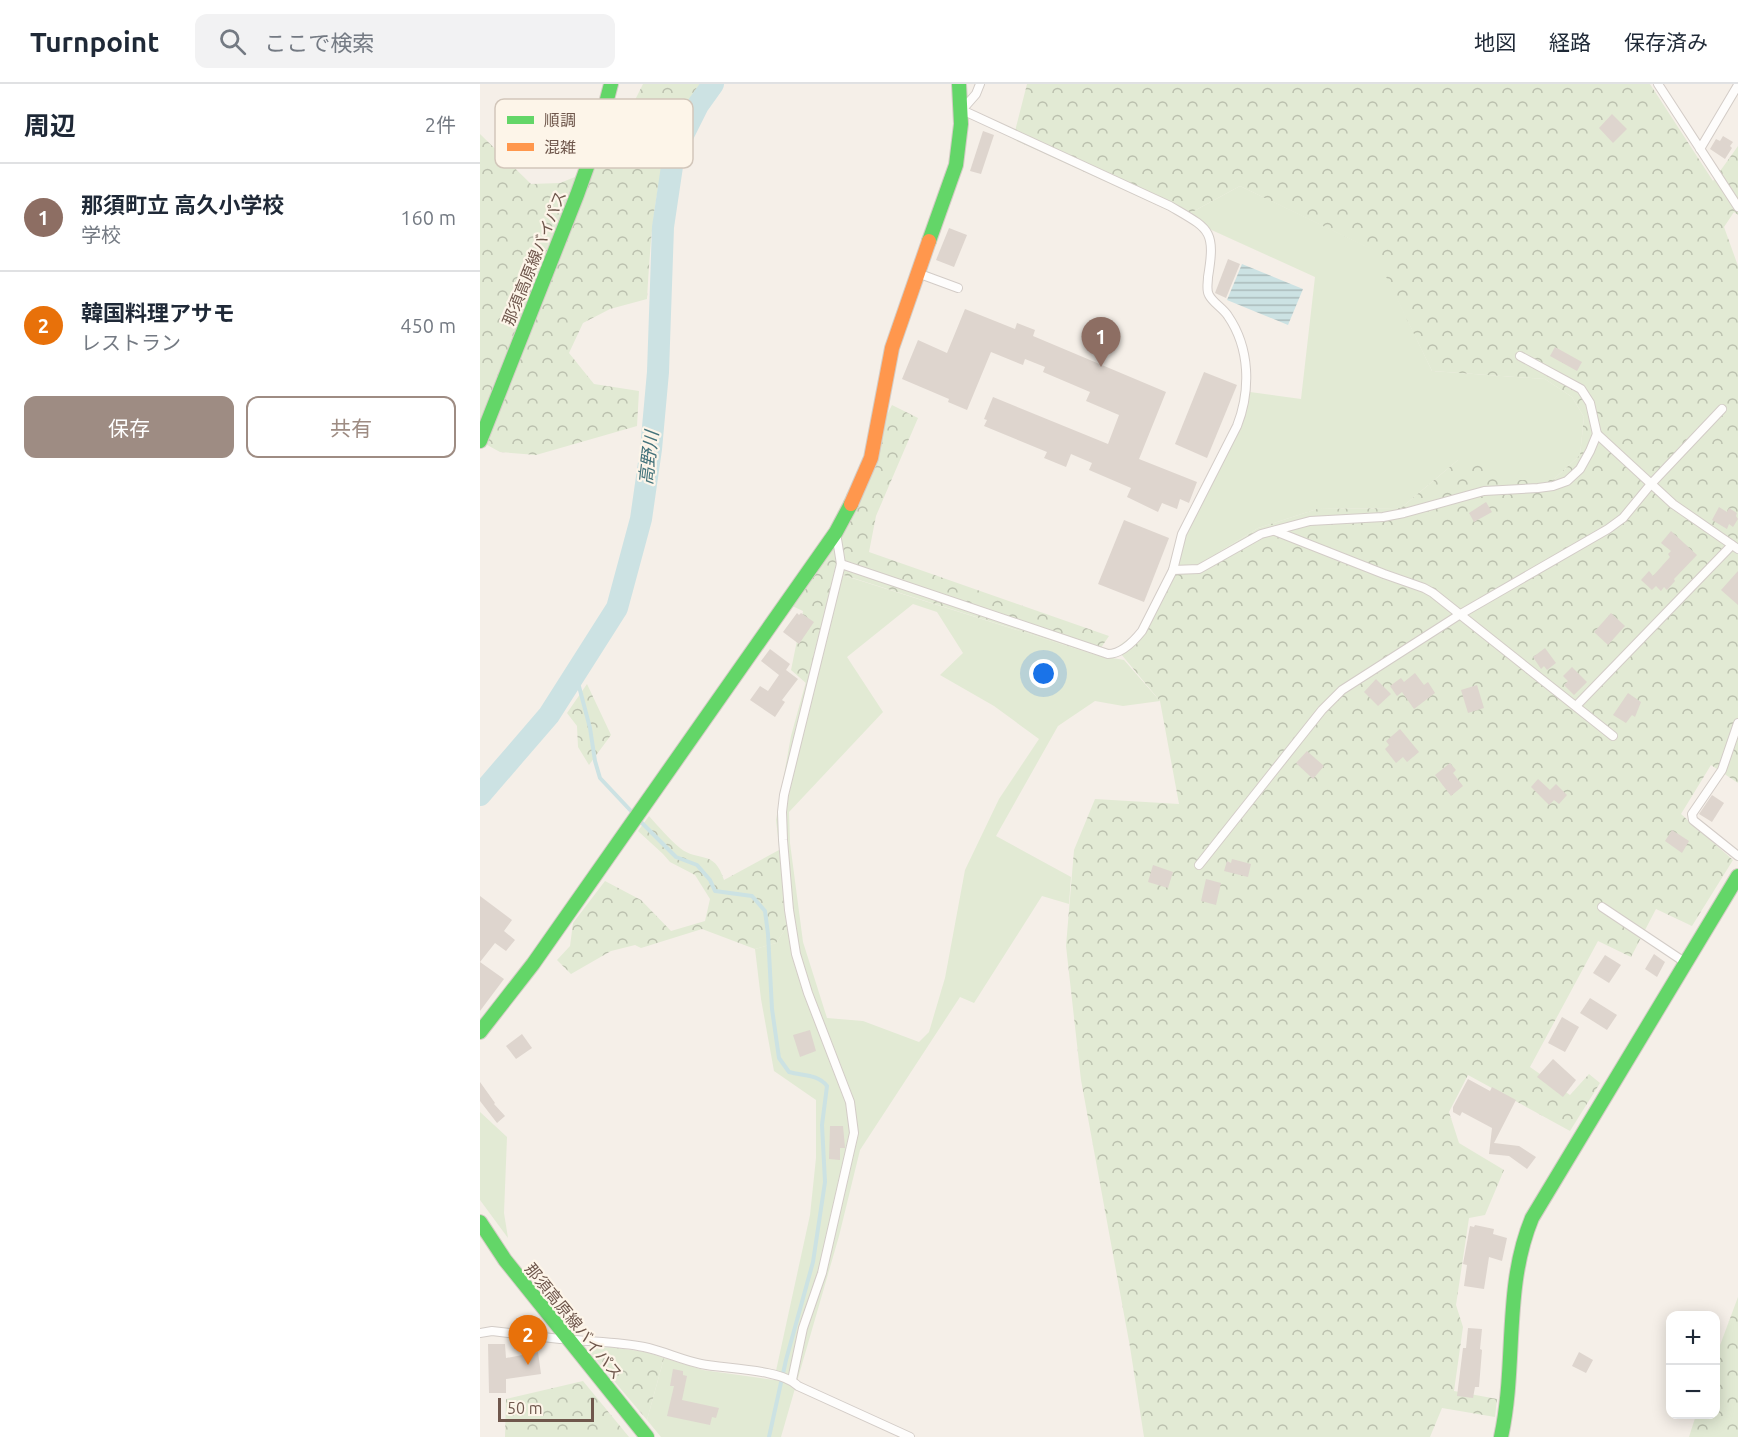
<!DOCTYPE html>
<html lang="ja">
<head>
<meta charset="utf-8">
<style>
	:root { --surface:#fff; --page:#f2f2f3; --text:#1f2937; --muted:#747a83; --line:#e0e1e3; --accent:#9e8c83 }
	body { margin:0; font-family:Ubuntu,"Noto Sans JP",sans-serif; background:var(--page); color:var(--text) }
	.controls { position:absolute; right:18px; bottom:18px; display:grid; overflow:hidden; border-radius:12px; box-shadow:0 3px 15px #0003 }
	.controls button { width:54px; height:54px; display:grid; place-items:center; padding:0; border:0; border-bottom:2px solid var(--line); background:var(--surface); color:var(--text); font:30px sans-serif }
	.scale { position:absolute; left:18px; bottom:15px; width:96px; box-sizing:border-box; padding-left:6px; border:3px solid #6f574c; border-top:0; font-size:16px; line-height:21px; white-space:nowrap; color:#6f574c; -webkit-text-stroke:4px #fdf5e9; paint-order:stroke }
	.you { position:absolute; left:564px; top:590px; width:21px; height:21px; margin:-15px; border:4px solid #fff; border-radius:50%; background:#1a73e8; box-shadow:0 0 0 9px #1a73e833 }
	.badge { display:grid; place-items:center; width:39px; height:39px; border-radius:50%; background:var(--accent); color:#fff; font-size:20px; font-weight:700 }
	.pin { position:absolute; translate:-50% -50px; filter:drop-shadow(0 2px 3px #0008) }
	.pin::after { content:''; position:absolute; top:32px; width:21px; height:18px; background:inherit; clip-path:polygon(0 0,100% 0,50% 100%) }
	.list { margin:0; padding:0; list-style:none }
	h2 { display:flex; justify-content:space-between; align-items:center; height:78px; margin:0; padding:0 24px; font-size:26px }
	h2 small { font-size:20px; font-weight:400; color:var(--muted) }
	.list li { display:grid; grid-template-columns:39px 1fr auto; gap:18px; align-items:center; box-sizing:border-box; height:108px; padding:0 24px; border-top:2px solid var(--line) }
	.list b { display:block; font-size:22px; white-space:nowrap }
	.list p { margin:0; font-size:20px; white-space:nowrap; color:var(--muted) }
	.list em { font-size:20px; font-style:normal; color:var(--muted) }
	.actions { display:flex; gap:12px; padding:18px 24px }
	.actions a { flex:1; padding:14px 0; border:2px solid var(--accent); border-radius:12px; text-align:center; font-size:21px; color:var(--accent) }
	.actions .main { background:var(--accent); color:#fff }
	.icon { flex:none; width:33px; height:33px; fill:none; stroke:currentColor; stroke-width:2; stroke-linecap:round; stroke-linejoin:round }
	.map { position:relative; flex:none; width:1258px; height:1353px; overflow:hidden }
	header { display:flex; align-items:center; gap:36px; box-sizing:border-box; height:84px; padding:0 30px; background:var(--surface); border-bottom:2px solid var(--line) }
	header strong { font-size:28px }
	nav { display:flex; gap:33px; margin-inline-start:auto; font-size:21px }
	.search { width:420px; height:54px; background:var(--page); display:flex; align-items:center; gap:15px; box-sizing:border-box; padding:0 21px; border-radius:12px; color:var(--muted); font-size:22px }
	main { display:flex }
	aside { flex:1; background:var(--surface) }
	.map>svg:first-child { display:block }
	.grass { fill:#e2ead4; fill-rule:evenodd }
	.forest { fill:url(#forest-crowns) }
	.water { fill:url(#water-rules) }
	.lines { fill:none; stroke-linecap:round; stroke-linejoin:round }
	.stream { stroke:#cce2e3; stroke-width:4 }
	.river { stroke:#cce2e3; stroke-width:22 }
	.building { fill:#ded5ce }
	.lane-casing { stroke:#d3ccc7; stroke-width:10 }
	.fast-casing { stroke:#d4ccc5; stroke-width:16 }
	.slow-casing { stroke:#d4ccc5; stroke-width:16 }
	.lane { stroke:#fefdfc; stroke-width:8 }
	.fast { stroke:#63d668; stroke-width:14 }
	.slow { stroke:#ff974d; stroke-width:14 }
	.labels { text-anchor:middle; stroke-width:4.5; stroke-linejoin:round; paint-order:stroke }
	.street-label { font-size:16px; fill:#6f574c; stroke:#fdf5e9 }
	.water-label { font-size:18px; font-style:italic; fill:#44737b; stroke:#fdf5e9 }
	.key { fill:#fdf5e9; stroke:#d2c6ba; stroke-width:1.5 }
	.key-label { font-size:16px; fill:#6f574c }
</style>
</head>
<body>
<header>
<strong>Turnpoint</strong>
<div class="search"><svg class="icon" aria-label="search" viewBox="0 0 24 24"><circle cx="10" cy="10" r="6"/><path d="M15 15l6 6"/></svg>ここで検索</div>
<nav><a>地図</a><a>経路</a><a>保存済み</a></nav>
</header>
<main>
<aside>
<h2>周辺<small>2件</small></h2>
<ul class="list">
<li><span class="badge" style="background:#8d6e63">1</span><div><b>那須町立 高久小学校</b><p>学校</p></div><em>160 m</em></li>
<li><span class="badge" style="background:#e8710a">2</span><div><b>韓国料理アサモ</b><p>レストラン</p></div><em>450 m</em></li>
</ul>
<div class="actions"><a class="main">保存</a><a>共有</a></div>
</aside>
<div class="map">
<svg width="1258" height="1353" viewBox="0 0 1258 1353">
	<defs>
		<pattern id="forest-crowns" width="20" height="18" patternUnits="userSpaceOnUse" patternTransform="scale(1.5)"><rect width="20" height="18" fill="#e2ead4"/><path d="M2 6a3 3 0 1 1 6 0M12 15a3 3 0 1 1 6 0" fill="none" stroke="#bbc0ae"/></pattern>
		<pattern id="water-rules" width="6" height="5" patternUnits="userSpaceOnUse" patternTransform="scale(1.5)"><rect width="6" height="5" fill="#cce2e3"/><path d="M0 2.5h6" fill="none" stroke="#aababa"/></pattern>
	</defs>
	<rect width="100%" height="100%" fill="#f5efe8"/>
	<!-- grass -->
	<g class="grass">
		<path d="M 760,102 L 894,166 L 952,287 L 1065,295 L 1092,313 L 1104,333 L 1100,371 L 1073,396 L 1023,396 L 978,376 L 921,424 L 837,425 L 778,444 L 718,481 L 690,482 L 700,450 L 742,368 L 770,308 L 821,315 L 835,193 L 703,133 Z"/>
		<path d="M 356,489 L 616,571 L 644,576 L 680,617 L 643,622 L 615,617 L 578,642 L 516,752 L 591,793 L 589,820 L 562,812 L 494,919 L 480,913 L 380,1066 L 359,1152 L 301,1353 L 181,1353 L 167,1336 L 184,1274 L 223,1286 L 294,1296 L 330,1131 L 336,1074 L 336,1016 L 294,987 L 281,915 L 275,865 L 296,859 L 308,841 L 296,736 L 311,652 ZM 433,520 L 457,528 L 483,569 L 460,591 L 514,622 L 559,655 L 519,715 L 485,786 L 465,894 L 449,948 L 439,958 L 383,937 L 347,934 L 323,858 L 310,759 L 309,728 L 403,628 L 367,573 Z"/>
		<path d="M 0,1028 L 27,1053 L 24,1129 L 28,1154 L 0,1116 Z"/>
	</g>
	<!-- forest -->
	<g class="forest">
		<path d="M 163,0 L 220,0 C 176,54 171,147 167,215 L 130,225 L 103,239 L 89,269 L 114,300 L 159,307 L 157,342 L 56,371 L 20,368 L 0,357 L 0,50 L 51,100 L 80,99 L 127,80 L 140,42 L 152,22 Z"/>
		<path d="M 547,0 L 1170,0 L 1233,97 L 1258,62 L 1258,131 L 1254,128 L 1244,143 L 1258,182 L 1258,699 L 1231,681 L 1201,730 L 1253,776 L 1212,842 L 1176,825 L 1151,873 L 1118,857 L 1050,983 L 1090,1011 L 1109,990 L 1120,999 L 1090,1047 L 988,991 L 969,1028 L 979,1059 L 1024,1086 L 1005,1131 L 989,1134 L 976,1221 L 983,1243 L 974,1307 L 1017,1315 L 1015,1333 L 962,1324 L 950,1353 L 664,1353 L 650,1263 L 601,996 L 586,862 L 594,766 L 615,715 L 699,720 L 680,617 L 636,564 L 656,549 L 690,482 L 718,481 L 778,444 L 837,425 L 921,424 L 978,376 L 1011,377 L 1024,396 L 1073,396 L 1100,371 L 1104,333 L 1092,313 L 1065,295 L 952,287 L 893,166 L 760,102 L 703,133 L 533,55 Z"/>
		<path d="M 412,321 L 438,334 L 396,432 L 389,468 L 629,552 L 616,571 L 357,489 L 327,600 L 311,586 L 323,527 L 310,521 Z"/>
		<path d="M 107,600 L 131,651 L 109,681 L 98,663 L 97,642 L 87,629 Z"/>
		<path d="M 169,732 C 179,743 189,755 200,764 C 218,779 234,764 244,796 L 299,766 L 308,841 L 296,859 L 275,865 L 222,845 L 161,864 L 155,861 L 131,867 L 91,890 L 77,876 L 90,862 L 93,839 L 125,797 L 161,816 L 191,847 L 225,837 L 230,815 L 215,791 L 190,778 L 183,770 L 158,747 Z"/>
		<path d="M 1258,1213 L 1258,1353 L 1209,1353 L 1216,1331 L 1236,1330 L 1236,1272 Z"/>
		<path d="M 130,1263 L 166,1268 L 184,1274 L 167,1336 L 107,1265 Z"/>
		<path d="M 103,1297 L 149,1353 L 25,1353 L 26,1315 Z"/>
	</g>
	<!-- water -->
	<path class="water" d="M 762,180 L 823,205 L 808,241 L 747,216 Z"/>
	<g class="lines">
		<!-- stream -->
		<g class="stream">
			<path d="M 96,591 L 110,644 L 115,677 L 120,694 L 151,727"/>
			<path d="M 160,737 L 196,773 L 217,781 L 230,796 L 235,807 L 272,812 L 285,827 L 288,850 L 292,925 L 299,974 L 309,988 C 323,992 338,990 347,1002 L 342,1041 L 345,1098 L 333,1178 L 306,1276 L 289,1353"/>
		</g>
		<!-- river -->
		<path class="river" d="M 0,711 L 69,631 L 137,524 L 161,435 L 171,365 L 178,288 L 183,143 L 194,69 L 218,21 L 233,0"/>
	</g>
	<!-- building -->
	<g class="building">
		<path d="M 1132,30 L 1147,45 L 1133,59 L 1119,44 Z"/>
		<path d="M 503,47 L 514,51 L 501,90 L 490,87 Z"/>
		<path d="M 1243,52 L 1253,58 L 1250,62 L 1252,64 L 1245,75 L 1230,65 L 1236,55 L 1240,57 Z"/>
		<path d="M 469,144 L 487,151 L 474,183 L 456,176 Z"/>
		<path d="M 748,175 L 760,180 L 746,214 L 735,209 Z"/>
		<path d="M 485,225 L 535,245 L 537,239 L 555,246 L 553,252 L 686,308 L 659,375 L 717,398 L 709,419 L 700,415 L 697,425 L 682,419 L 678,428 L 647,413 L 651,404 L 609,386 L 612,379 L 591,370 L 586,383 L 564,374 L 567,368 L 504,342 L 507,336 L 504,335 L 513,313 L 628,360 L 639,331 L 606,317 L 610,308 L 563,288 L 565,283 L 545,275 L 543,281 L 511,268 L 487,326 L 468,318 L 469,315 L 422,295 L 438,256 L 467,269 Z"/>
		<path d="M 1075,263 L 1102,278 L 1097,287 L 1070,272 Z"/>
		<path d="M 724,288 L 757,301 L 727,374 L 695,360 Z"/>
		<path d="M 1006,418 L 1012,428 L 994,438 L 989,429 Z"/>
		<path d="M 1239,423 L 1247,428 L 1249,424 L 1257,429 L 1256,432 L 1258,435 L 1253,443 L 1249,440 L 1247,445 L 1232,436 Z"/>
		<path d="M 644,436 L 689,454 L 664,518 L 618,500 Z"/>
		<path d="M 1191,447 L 1217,471 L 1194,495 L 1195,497 L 1187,506 L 1184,503 L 1181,507 L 1176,502 L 1172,506 L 1161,496 L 1169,487 L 1173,492 L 1190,473 L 1188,470 L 1191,467 L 1181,459 Z"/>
		<path d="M 1258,487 L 1258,521 L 1241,506 Z"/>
		<path d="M 317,529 L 319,531 L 321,529 L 334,538 L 319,560 L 303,548 Z"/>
		<path d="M 1131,529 L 1145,542 L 1128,561 L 1114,548 Z"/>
		<path d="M 1065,564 L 1076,579 L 1067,586 L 1064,582 L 1061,585 L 1053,573 Z"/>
		<path d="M 290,565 L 310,580 L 306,586 L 318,595 L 302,616 L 305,618 L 295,633 L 270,616 L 280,602 L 288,607 L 299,591 L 281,577 Z"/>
		<path d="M 1092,583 L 1107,598 L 1094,611 L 1084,601 L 1088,597 L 1083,592 Z"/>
		<path d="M 935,589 L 944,601 L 948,598 L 955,609 L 934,625 L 922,608 L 917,612 L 910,602 L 921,594 L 924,598 Z"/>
		<path d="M 896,595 L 911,610 L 898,622 L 884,608 Z"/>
		<path d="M 997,601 L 1004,624 L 988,629 L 981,606 Z"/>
		<path d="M 1148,609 L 1161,618 L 1155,633 L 1152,631 L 1146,639 L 1133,631 Z"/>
		<path d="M 920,645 L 939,668 L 927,678 L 923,673 L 916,679 L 905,665 L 909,661 L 906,657 Z"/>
		<path d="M 827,667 L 844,682 L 833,695 L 816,679 Z"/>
		<path d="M 970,679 L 976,686 L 973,689 L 983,702 L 971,712 L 955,691 Z"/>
		<path d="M 1058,695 L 1070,706 L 1076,700 L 1087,711 L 1079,720 L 1074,716 L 1069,721 L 1051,703 Z"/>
		<path d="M 1232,711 L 1244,719 L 1232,738 L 1219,730 Z"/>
		<path d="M 1192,746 L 1209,757 L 1202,769 L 1185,757 Z"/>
		<path d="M 752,775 L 771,780 L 768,793 L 744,787 L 747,777 L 751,779 Z"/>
		<path d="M 673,781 L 693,788 L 688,804 L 668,798 Z"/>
		<path d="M 726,795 L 741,799 L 736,821 L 721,817 Z"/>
		<path d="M 0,812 L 32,836 L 24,847 L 35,856 L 26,867 L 15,859 L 0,878 L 24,895 L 0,927 Z"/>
		<path d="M 1174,870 L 1185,878 L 1177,893 L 1165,885 Z"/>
		<path d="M 1125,871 L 1141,881 L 1129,899 L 1113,889 Z"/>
		<path d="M 1110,914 L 1137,931 L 1127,946 L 1100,929 Z"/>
		<path d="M 1082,933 L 1099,943 L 1085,968 L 1068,959 Z"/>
		<path d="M 330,946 L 336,967 L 320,973 L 313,951 Z"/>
		<path d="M 42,950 L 52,964 L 36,975 L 26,962 Z"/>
		<path d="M 1073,975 L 1096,996 L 1083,1013 L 1057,993 Z"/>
		<path d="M 988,995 L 1010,1007 L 1012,1003 L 1036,1016 L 1014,1059 L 1039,1062 L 1056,1073 L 1047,1085 L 1029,1072 L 1009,1070 L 1012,1044 L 982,1028 L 980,1032 L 973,1028 L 973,1023 Z"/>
		<path d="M 0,998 L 15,1019 L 14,1020 L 25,1032 L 17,1039 L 0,1017 Z"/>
		<path d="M 350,1042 L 363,1042 L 365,1064 L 360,1064 L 360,1076 L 349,1075 Z"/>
		<path d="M 995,1141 L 1014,1145 L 1013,1150 L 1027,1154 L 1022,1177 L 1009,1173 L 1004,1205 L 984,1202 L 987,1181 L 983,1180 L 990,1142 L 994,1143 Z"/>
		<path d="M 988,1244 L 1002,1245 L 1000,1265 L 1002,1266 L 999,1303 L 995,1303 L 993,1314 L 977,1312 L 983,1264 L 986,1264 Z"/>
		<path d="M 8,1260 L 25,1260 L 26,1274 L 58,1268 L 61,1290 L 26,1295 L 26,1309 L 9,1309 Z"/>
		<path d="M 1099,1268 L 1113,1276 L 1106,1289 L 1092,1282 Z"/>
		<path d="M 193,1285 L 203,1287 L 203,1291 L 207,1292 L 202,1316 L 239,1324 L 236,1334 L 232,1333 L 230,1341 L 187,1332 L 194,1302 L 190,1302 Z"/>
	</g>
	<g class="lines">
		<defs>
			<g id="lane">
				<path d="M 500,0 L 496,10 L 482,26 L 690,122 C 729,145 736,145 728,193 C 728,199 726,206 729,211 C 733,219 743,224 748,232 C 770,264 771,306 757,342 L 702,450 L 693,486"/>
				<path d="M 1178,0 L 1258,123"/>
				<path d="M 1220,65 L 1258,1"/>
				<path d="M 440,190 L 478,204"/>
				<path d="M 1117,350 L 1193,420 L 1258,465"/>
				<path d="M 795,447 L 904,490 L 944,504 L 953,509 L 1133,652"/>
				<path d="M 361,480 L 628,570 C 642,570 654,557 662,547 L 693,486 L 719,485 L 781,450 L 830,437 L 903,433 L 924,429 L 1004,407 L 1058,404 L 1073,402 L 1087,397 L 1100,385 L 1110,367 L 1117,350 L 1110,319 L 1101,305 L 1040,272"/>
				<path d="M 1096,622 L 1252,461"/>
				<path d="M 1258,639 L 1242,686 L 1212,730 L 1213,736 L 1258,772"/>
				<path d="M 719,781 L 842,626 L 862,606 L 979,531 L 1128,445 L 1143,434 L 1171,400 L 1242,325"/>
				<path d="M 1122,823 L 1203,877"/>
				<path d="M 0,1249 L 12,1247 L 80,1255"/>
				<path d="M 95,1256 C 118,1258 141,1258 164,1263 C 183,1267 202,1276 221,1280 C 245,1285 302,1285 318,1302 L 430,1353"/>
				<path d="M 312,1296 L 323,1244 L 342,1189 L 374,1049 L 370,1018 L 328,909 L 316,870 L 309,826 L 303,756 L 302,728 L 304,711 L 361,480 L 357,455"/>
			</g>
			<g id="fast">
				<path d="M 449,157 L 476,81 L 481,40 L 479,0"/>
				<path d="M 0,357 L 97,111 L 115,61 L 131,0"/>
				<path d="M 0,948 L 53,880 L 356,448 L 371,420"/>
				<path d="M 0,1138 L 25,1176 L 167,1353"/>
				<path d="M 1021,1353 C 1037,1280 1023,1204 1052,1134 L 1258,792"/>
			</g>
			<path id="slow" d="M 371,420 L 391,374 L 412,264 L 449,157"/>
		</defs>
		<!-- lane casing -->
		<use href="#lane" class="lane-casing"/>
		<!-- fast casing -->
		<use href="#fast" class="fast-casing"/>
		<!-- slow casing -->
		<use href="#slow" class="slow-casing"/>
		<!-- lane -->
		<use href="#lane" class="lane"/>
		<!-- fast -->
		<use href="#fast" class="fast"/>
		<!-- slow -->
		<use href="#slow" class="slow"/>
	</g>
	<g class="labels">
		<!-- street labels -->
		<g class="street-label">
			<text transform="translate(54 174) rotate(-68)" y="6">那須高原線バイパス</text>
			<text transform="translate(94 1237) rotate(51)" y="6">那須高原線バイパス</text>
		</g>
		<!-- water labels -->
		<g class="water-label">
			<text transform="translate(169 374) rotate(-83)" y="6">高野川</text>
		</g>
	</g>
	<!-- legend -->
	<rect x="15" y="15" width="198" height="69" rx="9" class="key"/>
	<rect x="27" y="32" width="27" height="8" fill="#63d668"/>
	<rect x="27" y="59" width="27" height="8" fill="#ff974d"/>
	<g class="key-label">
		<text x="64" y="42">順調</text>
		<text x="64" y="69">混雑</text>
	</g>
</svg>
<div class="controls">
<button>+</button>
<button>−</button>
</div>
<div class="scale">50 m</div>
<div class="you"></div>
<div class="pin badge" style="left:621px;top:283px;background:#8d6e63">1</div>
<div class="pin badge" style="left:48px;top:1281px;background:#e8710a">2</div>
</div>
</main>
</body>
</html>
